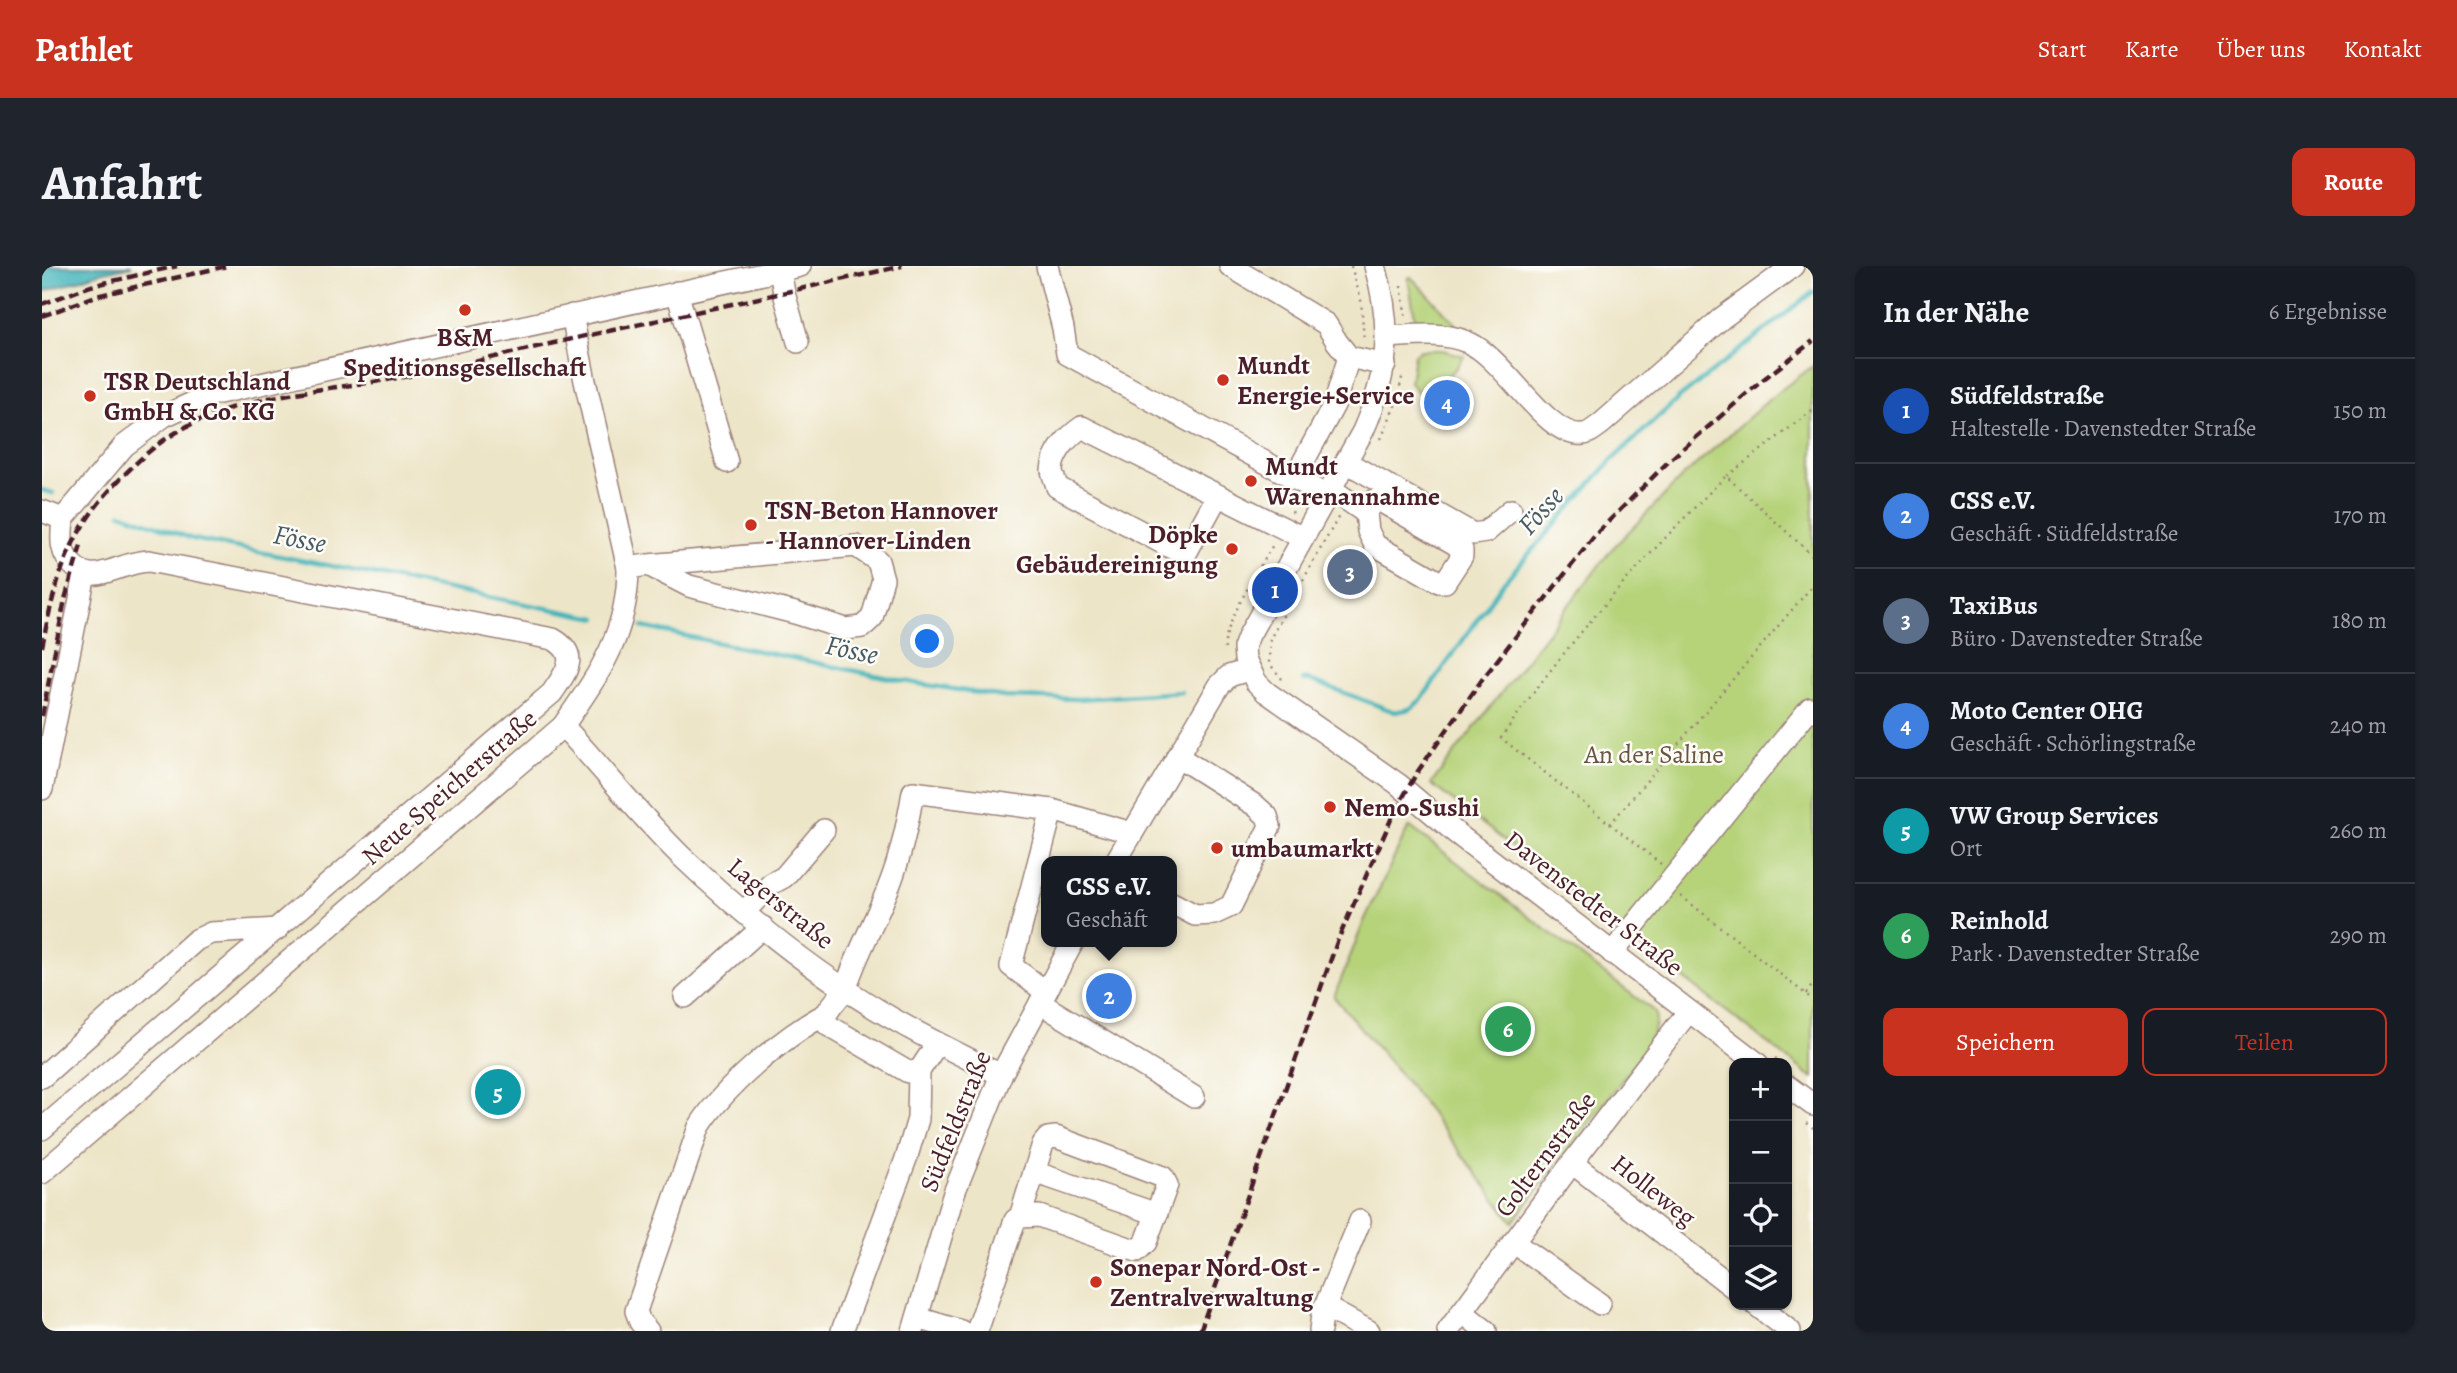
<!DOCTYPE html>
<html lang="de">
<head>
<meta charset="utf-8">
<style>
	:root { --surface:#171b24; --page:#20242c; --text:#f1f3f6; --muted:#9ea1a6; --line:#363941; --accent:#c8321e }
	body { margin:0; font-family:Alegreya,serif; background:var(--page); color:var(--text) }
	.controls { position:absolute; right:21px; bottom:21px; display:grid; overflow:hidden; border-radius:14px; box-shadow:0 2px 5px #0004 }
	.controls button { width:63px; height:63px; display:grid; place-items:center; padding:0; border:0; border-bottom:2px solid var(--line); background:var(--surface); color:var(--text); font:35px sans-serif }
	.you { position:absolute; left:886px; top:376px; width:24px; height:24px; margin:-18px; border:5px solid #fff; border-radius:50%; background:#1a73e8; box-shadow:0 0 0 10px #1a73e833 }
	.badge { display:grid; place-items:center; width:46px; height:46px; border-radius:50%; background:var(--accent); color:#fff; font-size:23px; font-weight:700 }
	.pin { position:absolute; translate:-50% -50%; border:4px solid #fff; box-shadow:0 2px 7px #0006 }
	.popup { position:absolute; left:999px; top:590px; width:136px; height:91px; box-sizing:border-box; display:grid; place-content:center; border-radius:14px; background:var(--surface); filter:drop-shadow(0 2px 5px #0005); font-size:23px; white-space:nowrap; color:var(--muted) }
	.popup b { font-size:26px; color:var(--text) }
	.popup::after { content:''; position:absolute; left:50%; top:100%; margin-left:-14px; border:14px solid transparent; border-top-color:var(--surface) }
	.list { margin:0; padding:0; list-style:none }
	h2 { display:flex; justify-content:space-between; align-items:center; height:91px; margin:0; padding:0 28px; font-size:30px }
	h2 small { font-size:23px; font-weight:400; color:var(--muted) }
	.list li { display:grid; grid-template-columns:46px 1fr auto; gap:21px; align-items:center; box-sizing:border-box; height:105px; padding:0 28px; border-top:2px solid var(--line) }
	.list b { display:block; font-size:26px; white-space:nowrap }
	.list p { margin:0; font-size:23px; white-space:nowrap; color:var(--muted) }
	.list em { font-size:23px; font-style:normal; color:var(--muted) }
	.actions { display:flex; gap:14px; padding:21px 28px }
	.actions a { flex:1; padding:16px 0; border:2px solid var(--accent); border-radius:14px; text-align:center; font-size:24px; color:var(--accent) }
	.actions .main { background:var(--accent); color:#fff }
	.icon { flex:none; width:38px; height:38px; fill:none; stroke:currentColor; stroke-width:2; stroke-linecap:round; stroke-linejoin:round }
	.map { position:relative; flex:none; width:1771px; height:1065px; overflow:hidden; border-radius:14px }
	header { display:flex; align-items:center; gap:42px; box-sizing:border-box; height:98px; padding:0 35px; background:var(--accent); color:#fff }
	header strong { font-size:33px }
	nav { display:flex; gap:38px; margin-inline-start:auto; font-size:24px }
	.intro { display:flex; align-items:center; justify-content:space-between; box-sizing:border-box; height:168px; padding:0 42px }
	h1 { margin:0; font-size:49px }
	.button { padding:18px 32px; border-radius:14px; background:var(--accent); color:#fff; font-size:24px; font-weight:700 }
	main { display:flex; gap:42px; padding:0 42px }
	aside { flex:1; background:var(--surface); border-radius:14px; box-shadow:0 2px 5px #0004 }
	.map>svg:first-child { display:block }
	.green { fill:#b6d37a; stroke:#807952; stroke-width:2 }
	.water { fill:#43b4ba; stroke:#466a72; stroke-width:2 }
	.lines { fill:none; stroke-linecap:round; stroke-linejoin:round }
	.stream { stroke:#43b4ba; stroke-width:4.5 }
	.minor-casing { stroke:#9c827a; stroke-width:24 }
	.path { stroke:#9c827a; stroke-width:2.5; stroke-dasharray:2 5; stroke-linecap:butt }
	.minor { stroke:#fff; stroke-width:21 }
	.rail { stroke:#4a1f2b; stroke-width:4.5; stroke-dasharray:10 5; stroke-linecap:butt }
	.poi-dot { fill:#c8321e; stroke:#fdfcf7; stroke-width:2.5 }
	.labels { text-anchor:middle; stroke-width:5; stroke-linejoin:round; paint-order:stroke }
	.poi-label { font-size:26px; font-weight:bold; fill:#4a1f2b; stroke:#fdfcf7; text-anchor:start }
	.park-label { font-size:26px; fill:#6a5543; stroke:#fdfcf7 }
	.street-label { font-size:26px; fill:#4a1f2b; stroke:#fdfcf7 }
	.water-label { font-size:28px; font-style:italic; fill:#475b64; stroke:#fdfcf7 }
</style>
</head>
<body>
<header>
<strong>Pathlet</strong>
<nav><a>Start</a><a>Karte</a><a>Über uns</a><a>Kontakt</a></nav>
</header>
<div class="intro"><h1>Anfahrt</h1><a class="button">Route</a></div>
<main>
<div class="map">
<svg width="1771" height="1065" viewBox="0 0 1771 1065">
	<rect width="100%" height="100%" fill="#fdfcf7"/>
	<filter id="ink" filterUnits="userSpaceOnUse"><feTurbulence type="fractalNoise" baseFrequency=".0143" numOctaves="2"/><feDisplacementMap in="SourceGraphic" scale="14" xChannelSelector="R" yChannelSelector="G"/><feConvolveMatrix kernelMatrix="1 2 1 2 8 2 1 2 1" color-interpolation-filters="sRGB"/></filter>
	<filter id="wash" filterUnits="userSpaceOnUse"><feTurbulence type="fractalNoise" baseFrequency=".00686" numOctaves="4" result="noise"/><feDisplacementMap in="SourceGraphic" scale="28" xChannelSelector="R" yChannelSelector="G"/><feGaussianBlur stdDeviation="1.57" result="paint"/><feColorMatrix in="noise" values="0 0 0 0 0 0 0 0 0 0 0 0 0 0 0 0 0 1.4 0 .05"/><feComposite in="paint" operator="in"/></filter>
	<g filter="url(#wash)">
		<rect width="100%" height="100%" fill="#ede5c8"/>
		<!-- green -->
		<g class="green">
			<path d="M 1369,11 L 1414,58 L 1409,62 L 1374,57 L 1366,12 Z"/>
			<path d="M 1379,84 L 1400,84 L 1422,90 L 1414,102 L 1382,133 L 1368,117 L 1372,88 Z"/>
			<path d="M 1771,100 L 1771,812 L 1389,518 L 1569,284 L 1641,210 L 1731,130 Z"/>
			<path d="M 1367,560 L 1613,746 C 1616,760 1610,772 1603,784 L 1471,956 L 1367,819 L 1292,731 L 1323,653 Z"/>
		</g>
		<!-- water -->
		<path class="water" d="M 0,0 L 90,0 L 58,7 L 0,26 Z"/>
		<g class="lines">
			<!-- stream -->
			<g class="stream">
				<path d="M 0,224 L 11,227"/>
				<path d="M 79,247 L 151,273 L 555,352"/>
				<path d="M 600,361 L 872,417 L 962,431 L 1037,433 L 1140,426"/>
				<path d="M 1261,414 L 1268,414 L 1353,446 L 1368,443 L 1379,434 L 1461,317 L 1570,194 L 1637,132 L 1771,26"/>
			</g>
		</g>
	</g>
	<g filter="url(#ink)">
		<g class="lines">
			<defs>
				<g id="minor">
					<path d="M 1005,0 L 1021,62 L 1025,88 L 1285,230"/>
					<path d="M 1188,0 L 1284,58 L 1295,76 L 1307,91 L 1343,99"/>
					<path d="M 1333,0 C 1351,62 1347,106 1321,165 L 1207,369 L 1202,382 L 1203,393 L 1214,416 L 1224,426 L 1356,518 L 1414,567 L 1715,797"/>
					<path d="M 738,4 L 742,27 L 756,76"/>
					<path d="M 635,26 L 685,196"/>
					<path d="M 1345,71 C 1371,70 1400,65 1425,76 C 1462,90 1504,173 1541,168 C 1547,168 1553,162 1559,158 L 1680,52 L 1751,0"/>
					<path d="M 1304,196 L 1431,268 L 1444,266 L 1469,244"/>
					<path d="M 1252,213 L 1292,139 L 1307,91"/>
					<path d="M 1289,223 L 1324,247 L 1326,265 L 1333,279 L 1397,316 L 1403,316 L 1420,290 L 1420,284 L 1413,278 L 1340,236 L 1333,234 L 1324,247"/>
					<path d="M 1176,229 L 1143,289 L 1015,221 C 1014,216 1010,208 1010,204 C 1011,186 1027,170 1040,161 L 1261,272"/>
					<path d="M 0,245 L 21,253 L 82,180 L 122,150 L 168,129 L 758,0"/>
					<path d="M 586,302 L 606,299 L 814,280 L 836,295 L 841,313 L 830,352 L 820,361 L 804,363 L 753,347 L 647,320 L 606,299"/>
					<path d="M 521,460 C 561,503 597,549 639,590 C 702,650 771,706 846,750 C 883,772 921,790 959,809"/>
					<path d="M 0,523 L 43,308"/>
					<path d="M 1074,595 L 1177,420 L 1187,410 L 1206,404"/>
					<path d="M 1130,637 L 1153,649 L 1172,648 L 1189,640 L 1228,560 L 1225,550 L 1214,540 L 1135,490"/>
					<path d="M 702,646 L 729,618 L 742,611 L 782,564"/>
					<path d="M 1570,687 L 1768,442 L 1771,445"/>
					<path d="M 1004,726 L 969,700 L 1010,544 L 1090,567"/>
					<path d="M 643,731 L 721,661"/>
					<path d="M 998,737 L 1152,831"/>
					<path d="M 895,778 L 877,805 L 866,806 L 787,760 L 782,755 C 785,740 800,732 805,718 C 817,683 836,650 849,615 C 860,586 866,556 871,526 L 1010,544"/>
					<path d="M 0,811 L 154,674 L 169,667 L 236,663"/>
					<path d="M 1745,820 L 1771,839"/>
					<path d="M 0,863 L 510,427 C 524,406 539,389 511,373 L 107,295 C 88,296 77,303 60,307 C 50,310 42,308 34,302 C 17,289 19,272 21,253"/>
					<path d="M 1530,897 L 1692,1022"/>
					<path d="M 992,906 L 1115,948"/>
					<path d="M 0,907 L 521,460 C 557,408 586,368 586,302 L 543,115 L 530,49"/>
					<path d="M 1471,976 L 1558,1038"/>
					<path d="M 1714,1039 L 1748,1065"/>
					<path d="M 1283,1041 L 1327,1065"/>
					<path d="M 1420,1046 L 1444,1065"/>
					<path d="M 876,1052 L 919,1065"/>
					<path d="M 606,1065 L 598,1056 L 594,1045 L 657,861 C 682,821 742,770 784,748"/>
					<path d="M 800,1065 L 865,890 L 876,853 L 877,805"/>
					<path d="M 871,1065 L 912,927 L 959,809 L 1031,676"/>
					<path d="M 935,1065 L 973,954 L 978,951 L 1001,878 L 1006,872 L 1014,871 L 1121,911 L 1125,919 L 1104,976 L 1095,985 L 997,950 L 978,951"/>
					<path d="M 1278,1065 L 1280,1048 L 1318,955"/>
					<path d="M 1406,1065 L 1530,897 L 1646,746"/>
				</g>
			</defs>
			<!-- minor casing -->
			<use href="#minor" class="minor-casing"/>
			<!-- path -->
			<g class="path">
				<path d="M 1309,0 L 1319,34 L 1322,75"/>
				<path d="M 1359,20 L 1364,51"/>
				<path d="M 1339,173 L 1354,137 L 1361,107"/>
				<path d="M 1685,210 L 1771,144"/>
				<path d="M 1250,247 L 1257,234"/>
				<path d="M 1183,383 C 1179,362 1220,298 1232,277"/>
				<path d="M 1240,413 L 1227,397 L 1228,373 L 1297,250"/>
				<path d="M 1568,558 L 1771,319"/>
				<path d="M 1619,598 L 1459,472 C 1525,376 1602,291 1684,210 L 1771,290"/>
				<path d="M 1639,630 L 1771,734"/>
				<path d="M 1764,728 L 1771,718"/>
				<path d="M 1733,792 L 1740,797"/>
				<path d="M 1764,857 L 1771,862"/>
			</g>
			<!-- minor -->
			<use href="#minor" class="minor"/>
			<!-- rail -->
			<g class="rail">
				<path d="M 0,38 L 49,20 L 135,0"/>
				<path d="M 0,50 L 54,30 L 185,0"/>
				<path d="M 0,381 C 14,310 27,265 79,212 C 94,197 109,182 127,171 C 194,127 274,126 350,113 C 409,103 467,87 525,74 C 637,50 749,25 860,0"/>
				<path d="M 0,450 L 23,333 L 40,276"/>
				<path d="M 1158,1065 L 1295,676 L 1351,549 L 1374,508 L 1442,411 L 1555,267 L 1629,193 L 1723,112 L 1771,75"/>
			</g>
		</g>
	</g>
	<!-- markers -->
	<g class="poi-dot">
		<circle cx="423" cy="44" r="7"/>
		<circle cx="1181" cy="114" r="7"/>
		<circle cx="48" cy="130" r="7"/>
		<circle cx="1209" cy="215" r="7"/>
		<circle cx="709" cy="259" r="7"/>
		<circle cx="1190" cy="283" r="7"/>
		<circle cx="1288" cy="541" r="7"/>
		<circle cx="1175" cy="582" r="7"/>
		<circle cx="1054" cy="1016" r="7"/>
	</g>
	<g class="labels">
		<!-- poi labels -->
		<g class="poi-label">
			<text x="423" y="80" text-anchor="middle">B&amp;M<tspan x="423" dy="30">Speditionsgesellschaft</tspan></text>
			<text x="1195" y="108">Mundt<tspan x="1195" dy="30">Energie+Service</tspan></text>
			<text x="62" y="124">TSR Deutschland<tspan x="62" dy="30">GmbH &amp; Co. KG</tspan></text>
			<text x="1223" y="209">Mundt<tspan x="1223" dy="30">Warenannahme</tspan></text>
			<text x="723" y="253">TSN-Beton Hannover<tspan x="723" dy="30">- Hannover-Linden</tspan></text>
			<text x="1176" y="277" text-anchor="end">Döpke<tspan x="1176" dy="30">Gebäudereinigung</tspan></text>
			<text x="1302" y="550">Nemo-Sushi</text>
			<text x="1189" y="591">umbaumarkt</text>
			<text x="1068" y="1010">Sonepar Nord-Ost -<tspan x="1068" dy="30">Zentralverwaltung</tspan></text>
		</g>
		<!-- park labels -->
		<g class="park-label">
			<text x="1612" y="497">An der Saline</text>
		</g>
		<!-- street labels -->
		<g class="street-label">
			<text transform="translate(407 521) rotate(-41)" y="9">Neue Speicherstraße</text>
			<text transform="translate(739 637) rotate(39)" y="9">Lagerstraße</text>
			<text transform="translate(1552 637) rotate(38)" y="9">Davenstedter Straße</text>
			<text transform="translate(913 855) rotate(-68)" y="9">Südfeldstraße</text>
			<text transform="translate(1503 888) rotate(-53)" y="9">Golternstraße</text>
			<text transform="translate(1612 924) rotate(38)" y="9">Holleweg</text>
		</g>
		<!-- water labels -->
		<g class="water-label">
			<text transform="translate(1498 244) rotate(-48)" y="10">Fösse</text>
			<text transform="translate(258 272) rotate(11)" y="10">Fösse</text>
			<text transform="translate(810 383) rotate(12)" y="10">Fösse</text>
		</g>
	</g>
</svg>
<div class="controls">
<button>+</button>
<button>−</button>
<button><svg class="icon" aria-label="locate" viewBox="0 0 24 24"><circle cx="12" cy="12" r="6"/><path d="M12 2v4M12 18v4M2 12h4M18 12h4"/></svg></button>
<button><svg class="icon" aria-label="layers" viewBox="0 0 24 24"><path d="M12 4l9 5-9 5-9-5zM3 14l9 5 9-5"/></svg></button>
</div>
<div class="you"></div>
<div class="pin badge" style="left:1233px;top:324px;background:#1a4fb4">1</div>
<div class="pin badge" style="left:1067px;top:730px;background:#3f7fe0">2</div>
<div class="popup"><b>CSS e.V.</b>Geschäft</div>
<div class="pin badge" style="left:1308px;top:306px;background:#5c6f8a">3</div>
<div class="pin badge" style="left:1405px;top:137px;background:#3f7fe0">4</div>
<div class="pin badge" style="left:456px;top:826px;background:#0f9aa8">5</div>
<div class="pin badge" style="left:1466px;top:763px;background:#2e9e5b">6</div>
</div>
<aside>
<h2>In der Nähe<small>6 Ergebnisse</small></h2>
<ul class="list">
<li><span class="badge" style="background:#1a4fb4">1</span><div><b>Südfeldstraße</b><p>Haltestelle · Davenstedter Straße</p></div><em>150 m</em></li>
<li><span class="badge" style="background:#3f7fe0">2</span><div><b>CSS e.V.</b><p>Geschäft · Südfeldstraße</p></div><em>170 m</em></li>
<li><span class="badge" style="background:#5c6f8a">3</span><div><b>TaxiBus</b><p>Büro · Davenstedter Straße</p></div><em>180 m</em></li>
<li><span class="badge" style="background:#3f7fe0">4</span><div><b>Moto Center OHG</b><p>Geschäft · Schörlingstraße</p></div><em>240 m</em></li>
<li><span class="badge" style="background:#0f9aa8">5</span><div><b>VW Group Services</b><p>Ort</p></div><em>260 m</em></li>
<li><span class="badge" style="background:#2e9e5b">6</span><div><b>Reinhold</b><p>Park · Davenstedter Straße</p></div><em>290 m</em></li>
</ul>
<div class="actions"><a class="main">Speichern</a><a>Teilen</a></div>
</aside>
</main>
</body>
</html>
